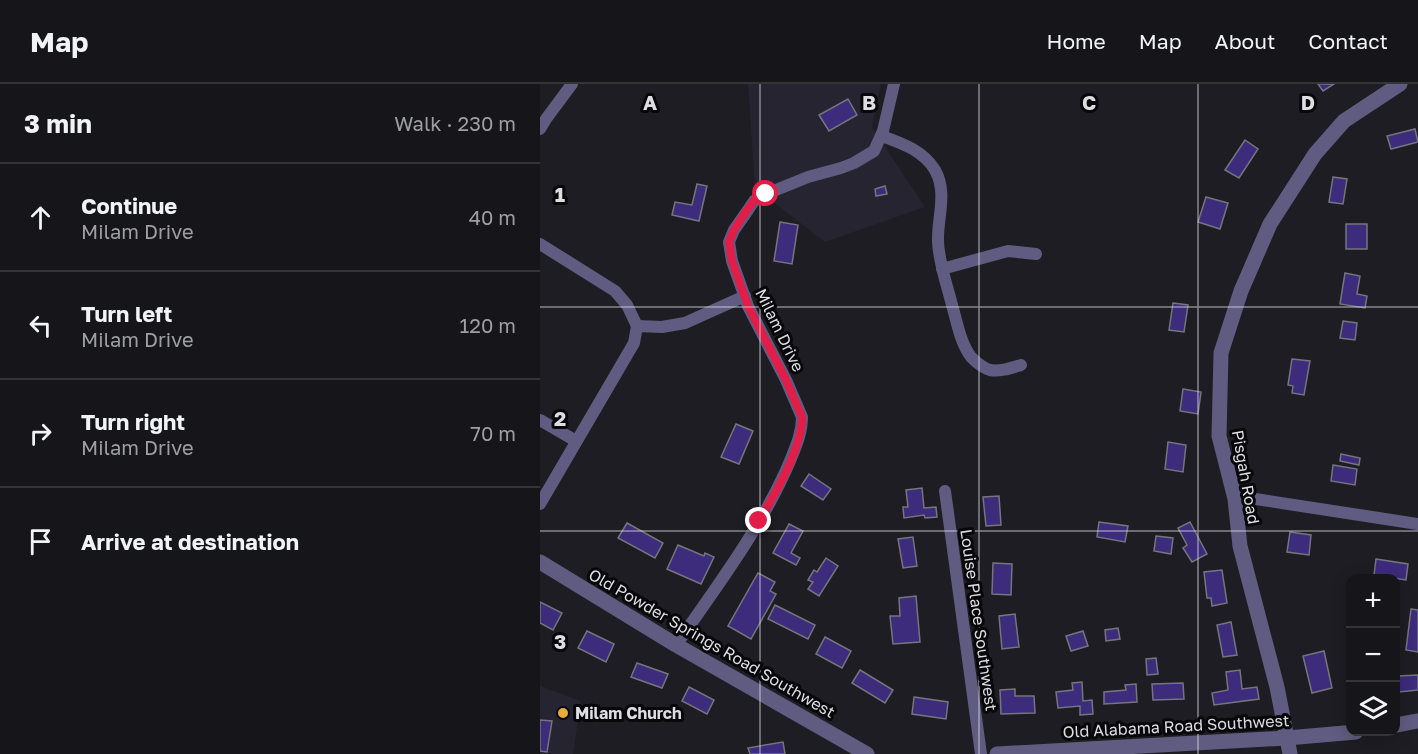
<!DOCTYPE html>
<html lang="en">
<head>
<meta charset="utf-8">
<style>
	:root { --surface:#16161a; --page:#232327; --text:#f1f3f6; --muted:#9e9fa2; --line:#353539 }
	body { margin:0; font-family:"Golos Text",sans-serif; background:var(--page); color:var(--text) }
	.controls { position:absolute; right:18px; bottom:18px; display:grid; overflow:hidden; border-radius:12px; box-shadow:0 3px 15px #0003 }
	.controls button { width:54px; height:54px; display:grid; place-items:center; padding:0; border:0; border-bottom:2px solid var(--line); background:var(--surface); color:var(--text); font:30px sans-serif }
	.stop { position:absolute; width:18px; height:18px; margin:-14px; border:4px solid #e11d48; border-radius:50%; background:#fff }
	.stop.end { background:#e11d48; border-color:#fff; box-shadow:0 2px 6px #0008 }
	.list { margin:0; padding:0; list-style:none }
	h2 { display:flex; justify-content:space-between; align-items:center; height:78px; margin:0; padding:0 24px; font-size:26px }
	h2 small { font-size:20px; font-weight:400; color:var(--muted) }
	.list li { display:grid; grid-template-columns:39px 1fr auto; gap:18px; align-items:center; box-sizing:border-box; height:108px; padding:0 24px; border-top:2px solid var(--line) }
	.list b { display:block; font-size:22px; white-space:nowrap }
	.list p { margin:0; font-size:20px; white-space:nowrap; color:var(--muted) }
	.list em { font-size:20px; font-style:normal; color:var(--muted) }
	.icon { flex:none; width:33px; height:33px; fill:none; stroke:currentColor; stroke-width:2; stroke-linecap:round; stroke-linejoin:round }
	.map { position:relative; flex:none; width:878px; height:670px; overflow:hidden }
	header { display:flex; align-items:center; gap:36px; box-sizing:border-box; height:84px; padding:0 30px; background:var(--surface); border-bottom:2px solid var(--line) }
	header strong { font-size:28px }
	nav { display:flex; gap:33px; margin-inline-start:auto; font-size:21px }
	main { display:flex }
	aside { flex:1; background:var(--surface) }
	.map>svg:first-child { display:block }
	.built { fill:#252430 }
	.building { fill:#3d2b7b; stroke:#75757d; stroke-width:1.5 }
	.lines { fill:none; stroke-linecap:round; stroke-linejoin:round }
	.minor { stroke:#605c81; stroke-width:12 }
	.tertiary { stroke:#605c81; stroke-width:15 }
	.route { stroke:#e11d48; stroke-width:8 }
	.grid { fill:none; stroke:#dddde2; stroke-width:1.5; stroke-opacity:0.55 }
	.poi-dot { fill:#e9ab38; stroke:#08070a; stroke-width:2 }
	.labels { text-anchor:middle; stroke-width:6; stroke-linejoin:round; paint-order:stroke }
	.street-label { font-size:16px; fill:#dddde2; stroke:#08070a }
	.poi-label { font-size:16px; font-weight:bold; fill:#dddde2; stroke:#08070a; text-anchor:start }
	.grid-label { font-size:20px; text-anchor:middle; font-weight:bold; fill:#dddde2; stroke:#08070a; stroke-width:6; stroke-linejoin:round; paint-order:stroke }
</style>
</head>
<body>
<header>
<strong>Map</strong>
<nav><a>Home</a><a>Map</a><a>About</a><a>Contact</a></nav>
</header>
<main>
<aside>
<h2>3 min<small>Walk · 230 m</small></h2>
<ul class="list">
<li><svg class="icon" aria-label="ahead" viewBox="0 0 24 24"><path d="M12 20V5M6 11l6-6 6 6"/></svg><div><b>Continue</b><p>Milam Drive</p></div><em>40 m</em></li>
<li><svg class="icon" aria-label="left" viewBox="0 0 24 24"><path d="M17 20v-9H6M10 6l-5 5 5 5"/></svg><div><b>Turn left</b><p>Milam Drive</p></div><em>120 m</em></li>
<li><svg class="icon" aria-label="right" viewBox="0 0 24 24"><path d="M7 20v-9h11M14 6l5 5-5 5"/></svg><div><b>Turn right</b><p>Milam Drive</p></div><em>70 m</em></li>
<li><svg class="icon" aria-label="arrive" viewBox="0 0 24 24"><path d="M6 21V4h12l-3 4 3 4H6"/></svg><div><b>Arrive at destination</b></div></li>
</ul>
</aside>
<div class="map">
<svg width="878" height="670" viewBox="0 0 878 670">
	<rect width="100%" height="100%" fill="#1d1d23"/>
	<!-- built -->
	<g class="built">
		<path d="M 208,0 L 341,0 L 332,43 L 385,123 L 285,158 L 215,104 Z"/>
		<path d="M 0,602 L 41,617 L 33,670 L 0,670 Z"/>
	</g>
	<!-- building -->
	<g class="building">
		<path d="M 778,0 L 794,0 L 783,7 Z"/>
		<path d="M 308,15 L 317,31 L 289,47 L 279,31 Z"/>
		<path d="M 875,45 L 878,58 L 851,65 L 847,52 Z"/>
		<path d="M 705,56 L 718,65 L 699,94 L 685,86 Z"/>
		<path d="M 793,93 L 807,95 L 803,120 L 789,118 Z"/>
		<path d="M 157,100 L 167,102 L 159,137 L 132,131 L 135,118 L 152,121 Z"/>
		<path d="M 345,102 L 347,110 L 336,112 L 335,105 Z"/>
		<path d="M 666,113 L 688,119 L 680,145 L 658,138 Z"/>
		<path d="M 240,138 L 258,141 L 252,180 L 234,177 Z"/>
		<rect x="806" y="140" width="21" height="25"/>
		<path d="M 805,189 L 820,192 L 817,210 L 827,212 L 825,224 L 800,220 Z"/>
		<path d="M 633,219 L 648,221 L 644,248 L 629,246 Z"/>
		<path d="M 803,237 L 817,239 L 815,256 L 800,254 Z"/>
		<path d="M 752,275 L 770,277 L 764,311 L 752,309 L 753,302 L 748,301 Z"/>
		<path d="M 643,305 L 661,308 L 658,330 L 640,327 Z"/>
		<path d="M 196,340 L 213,347 L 199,380 L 181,373 Z"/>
		<path d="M 628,358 L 646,361 L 643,388 L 625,385 Z"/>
		<path d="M 801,370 L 820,374 L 819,381 L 800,377 Z"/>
		<path d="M 793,381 L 817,385 L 815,401 L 791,397 Z"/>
		<path d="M 269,390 L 291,405 L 283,416 L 261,402 Z"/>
		<path d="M 382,404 L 384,424 L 396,423 L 397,433 L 385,434 L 384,431 L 364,434 L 363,423 L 368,423 L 366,406 Z"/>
		<path d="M 459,412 L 461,441 L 446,442 L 443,413 Z"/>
		<path d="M 559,438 L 588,442 L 585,458 L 557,453 Z"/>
		<path d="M 650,438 L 667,470 L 652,478 L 643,464 L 647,461 L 638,444 Z"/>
		<path d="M 87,439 L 123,459 L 115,474 L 78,454 Z"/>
		<path d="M 249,440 L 263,447 L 251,469 L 260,474 L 256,481 L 233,469 Z"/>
		<path d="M 750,448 L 771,451 L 769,471 L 747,468 Z"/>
		<path d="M 616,452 L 633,454 L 631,470 L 614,467 Z"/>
		<path d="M 373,453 L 377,482 L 363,484 L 358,455 Z"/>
		<path d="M 138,461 L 164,472 L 165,469 L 174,473 L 161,500 L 127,485 Z"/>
		<path d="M 286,474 L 298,482 L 279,512 L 268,505 L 273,498 L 268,496 L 274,486 L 277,488 Z"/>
		<path d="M 836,475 L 868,480 L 866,496 L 834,491 Z"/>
		<path d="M 453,479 L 472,480 L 471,511 L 452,510 Z"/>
		<path d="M 682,486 L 687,519 L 672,522 L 671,514 L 667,514 L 664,488 Z"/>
		<path d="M 218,489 L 235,498 L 230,507 L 236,510 L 211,555 L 188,542 Z"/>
		<path d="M 376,512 L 380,558 L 353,560 L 350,532 L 360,532 L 359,514 Z"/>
		<path d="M 0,518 L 22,529 L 13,546 L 0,539 Z"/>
		<path d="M 235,521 L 275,541 L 268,555 L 228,535 Z"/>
		<path d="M 871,525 L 878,526 L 878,568 L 866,566 Z"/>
		<path d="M 475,530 L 479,563 L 462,565 L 459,532 Z"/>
		<path d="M 691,538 L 697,571 L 683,573 L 677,541 Z"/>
		<path d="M 578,544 L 580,555 L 566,557 L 565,546 Z"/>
		<path d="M 47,547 L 74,560 L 66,578 L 38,564 Z"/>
		<path d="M 543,547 L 548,562 L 531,567 L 526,552 Z"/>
		<path d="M 285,553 L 311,567 L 302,584 L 276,570 Z"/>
		<path d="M 784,567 L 792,604 L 772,609 L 763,572 Z"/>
		<path d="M 616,574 L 618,590 L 607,591 L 606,575 Z"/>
		<path d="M 97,579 L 128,590 L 122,604 L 91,593 Z"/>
		<path d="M 320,586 L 353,606 L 345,619 L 312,599 Z"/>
		<path d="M 700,586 L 702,605 L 717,603 L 719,615 L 674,621 L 672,609 L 688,606 L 686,588 Z"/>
		<path d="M 878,591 L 878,606 L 859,608 L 858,592 Z"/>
		<path d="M 542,598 L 543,617 L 552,616 L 553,630 L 540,631 L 540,622 L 518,624 L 516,608 L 533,606 L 532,599 Z"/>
		<path d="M 643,599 L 644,615 L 613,616 L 612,600 Z"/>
		<path d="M 596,600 L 597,618 L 564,620 L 564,608 L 586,606 L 585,601 Z"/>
		<path d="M 149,603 L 174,616 L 167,630 L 142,617 Z"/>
		<path d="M 475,605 L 475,612 L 494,612 L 495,629 L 461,630 L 460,606 Z"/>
		<path d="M 374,613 L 408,618 L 406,635 L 372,630 Z"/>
		<path d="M 0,636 L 12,637 L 7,668 L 0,667 Z"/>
		<path d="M 243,658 L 245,670 L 210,670 L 208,664 Z"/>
	</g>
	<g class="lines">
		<!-- minor -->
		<g class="minor">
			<path d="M 0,45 L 6,35 L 32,0"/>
			<path d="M 342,52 C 361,59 383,66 395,86 C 408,109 397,134 398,158 C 399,179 407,201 412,221 C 417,238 420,258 431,273 C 436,278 443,284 450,286 C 460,288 471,284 481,281"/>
			<path d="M 0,160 L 75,207 L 87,221 L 97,242"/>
			<path d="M 402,185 L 468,167 L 496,170"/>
			<path d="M 97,242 L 122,243 L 145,239 L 205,212"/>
			<path d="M 0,336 L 36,357"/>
			<path d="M 405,407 L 441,670"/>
			<path d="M 695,415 L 709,414 L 878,440"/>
			<path d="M 0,420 L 94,259 L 97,242"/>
			<path d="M 136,561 C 177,502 222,443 250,377 C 256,362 262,349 262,333 L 246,296 L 208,222 L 192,177 L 189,158 L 194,146 L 208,126 L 214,117 L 226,110 L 268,93 L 301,84 L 314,79 L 334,67 L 343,47 L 354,0"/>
		</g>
		<!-- tertiary -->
		<g class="tertiary">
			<path d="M 0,478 L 136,561 L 327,670"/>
			<path d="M 856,641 L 878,637"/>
			<path d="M 457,670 L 747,654 L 816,648"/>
			<path d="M 750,670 L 737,603 L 700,462 L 695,415 L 679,352 L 681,269 L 701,207 L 730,140 L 775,70 L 804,37 L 860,0"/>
		</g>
	</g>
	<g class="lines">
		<!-- route -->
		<path class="route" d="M 219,437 C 235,410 262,365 262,333 L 246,296 L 208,222 L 192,177 L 189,158 L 194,146 L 207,126 L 214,117 L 226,110"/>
	</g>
	<!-- grid -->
	<path class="grid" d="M 220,0 L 220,670M 439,0 L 439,670M 658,0 L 658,670M 0,223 L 878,223M 0,447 L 878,447"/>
	<!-- markers -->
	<circle class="poi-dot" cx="23" cy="629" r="6"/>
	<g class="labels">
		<!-- street labels -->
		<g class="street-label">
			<text transform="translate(240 246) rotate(64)" y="6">Milam Drive</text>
			<text transform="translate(706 393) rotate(80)" y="6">Pisgah Road</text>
			<text transform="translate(439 536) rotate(82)" y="6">Louise Place Southwest</text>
			<text transform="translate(172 559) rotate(30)" y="6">Old Powder Springs Road Southwest</text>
			<text transform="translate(636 642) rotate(-3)" y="6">Old Alabama Road Southwest</text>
		</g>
		<!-- poi labels -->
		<g class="poi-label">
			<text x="35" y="635">Milam Church</text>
		</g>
	</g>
	<g class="grid-label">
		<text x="110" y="26">A</text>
		<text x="329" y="26">B</text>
		<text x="549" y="26">C</text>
		<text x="768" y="26">D</text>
		<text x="20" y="118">1</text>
		<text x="20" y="342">2</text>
		<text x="20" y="565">3</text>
	</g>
</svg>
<div class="controls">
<button>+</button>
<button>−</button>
<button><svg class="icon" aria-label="layers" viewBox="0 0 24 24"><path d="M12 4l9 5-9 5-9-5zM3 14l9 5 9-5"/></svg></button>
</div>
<div class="stop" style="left:226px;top:110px"></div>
<div class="stop end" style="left:219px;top:437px"></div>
</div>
</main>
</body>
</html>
